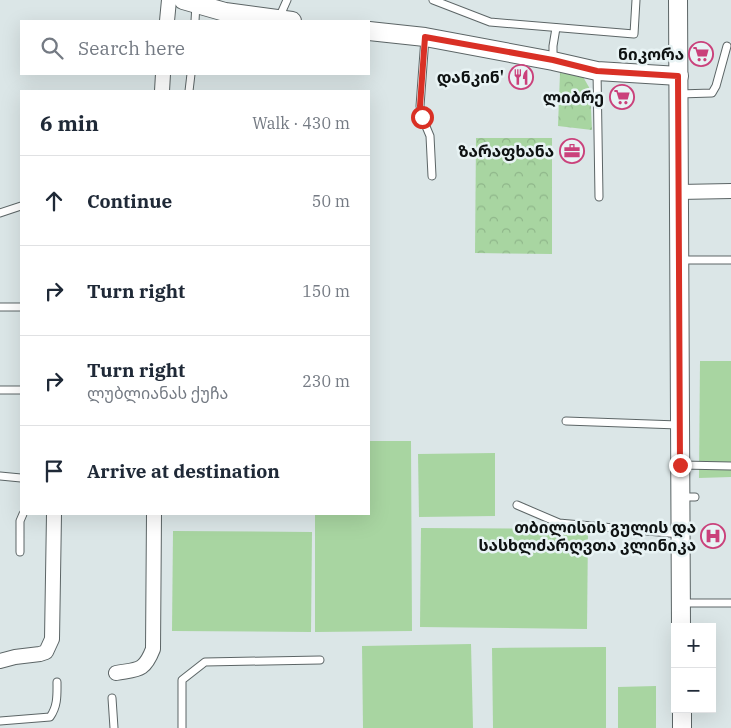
<!DOCTYPE html>
<html lang="en">
<head>
<meta charset="utf-8">
<style>
	:root { --surface:#fff; --page:#f6f6f7; --text:#1f2937; --muted:#747a83; --line:#e0e1e3 }
	body { margin:0; font-family:"IBM Plex Serif","Noto Sans Georgian",serif; background:var(--page); color:var(--text) }
	.controls { position:absolute; right:15px; bottom:15px; display:grid; overflow:hidden; border-radius:0px; box-shadow:0 5px 20px #0002 }
	.controls button { width:45px; height:45px; display:grid; place-items:center; padding:0; border:0; border-bottom:1px solid var(--line); background:var(--surface); color:var(--text); font:25px sans-serif }
	.stop { position:absolute; width:15px; height:15px; margin:-11px; border:4px solid #d93025; border-radius:50%; background:#fff }
	.stop.end { background:#d93025; border-color:#fff; box-shadow:0 1px 5px #0008 }
	.list { margin:0; padding:0; list-style:none }
	h2 { display:flex; justify-content:space-between; align-items:center; height:65px; margin:0; padding:0 20px; font-size:21px }
	h2 small { font-size:16px; font-weight:400; color:var(--muted) }
	.list li { display:grid; grid-template-columns:32px 1fr auto; gap:15px; align-items:center; box-sizing:border-box; height:90px; padding:0 20px; border-top:1px solid var(--line) }
	.list b { display:block; font-size:19px; white-space:nowrap }
	.list p { margin:0; font-size:16px; white-space:nowrap; color:var(--muted) }
	.list em { font-size:16px; font-style:normal; color:var(--muted) }
	.icon { flex:none; width:28px; height:28px; fill:none; stroke:currentColor; stroke-width:2; stroke-linecap:round; stroke-linejoin:round }
	.map { position:relative; flex:none; width:731px; height:728px; overflow:hidden }
	.search { position:absolute; background:var(--surface); box-shadow:0 5px 20px #0002; left:20px; top:20px; width:350px; height:55px; display:flex; align-items:center; gap:12px; box-sizing:border-box; padding:0 18px; border-radius:0px; color:var(--muted); font-size:19px }
	.panel { position:absolute; background:var(--surface); box-shadow:0 5px 20px #0002; left:20px; top:90px; width:350px; height:425px; border-radius:0px }
	.map>svg:first-child { display:block }
	.green { fill:#a8d5a1 }
	.forest { fill:url(#forest-crowns) }
	.lines { fill:none; stroke-linecap:round; stroke-linejoin:round }
	.service-casing { stroke:#5c6566; stroke-width:9 }
	.minor-casing { stroke:#5c6566; stroke-width:16 }
	.tertiary-casing { stroke:#5c6566; stroke-width:20 }
	.service { stroke:#fff; stroke-width:7 }
	.minor { stroke:#fff; stroke-width:14 }
	.tertiary { stroke:#fff; stroke-width:18 }
	.route { stroke:#d93025; stroke-width:6 }
	.labels { text-anchor:middle; stroke-width:5; stroke-linejoin:round; paint-order:stroke }
	.poi-label { font-size:16px; font-weight:bold; fill:#0e1212; stroke:#e8f3f4; text-anchor:end }
</style>
</head>
<body>
<div class="map">
<svg width="731" height="728" viewBox="0 0 731 728">
	<defs>
		<pattern id="forest-crowns" width="20" height="18" patternUnits="userSpaceOnUse" patternTransform="scale(1.25)"><rect width="20" height="18" fill="#a8d5a1"/><path d="M2 6a3 3 0 1 1 6 0M12 15a3 3 0 1 1 6 0" fill="none" stroke="#8fb68a"/></pattern>
	</defs>
	<rect width="100%" height="100%" fill="#dbe6e7"/>
	<!-- green -->
	<g class="green">
		<path d="M 700,361 L 731,361 L 731,477 L 699,478 Z"/>
		<path d="M 369,441 L 411,441 L 412,631 L 315,632 L 315,514 L 369,514 Z"/>
		<path d="M 495,453 L 495,516 L 419,517 L 418,454 Z"/>
		<path d="M 421,528 L 588,529 L 587,629 L 420,627 Z"/>
		<path d="M 173,531 L 312,532 L 311,632 L 172,631 Z"/>
		<path d="M 471,644 L 473,728 L 363,728 L 362,646 Z"/>
		<path d="M 606,647 L 606,728 L 493,728 L 492,648 Z"/>
		<path d="M 656,686 L 656,728 L 618,728 L 618,687 Z"/>
	</g>
	<!-- forest -->
	<g class="forest">
		<path d="M 560,73 L 582,75 L 590,89 L 592,130 L 558,126 Z"/>
		<path d="M 476,138 L 552,138 L 552,254 L 475,253 Z"/>
	</g>
	<g class="lines">
		<defs>
			<g id="service">
				<path d="M 433,0 L 490,22 L 634,34 L 636,0"/>
				<path d="M 279,18 L 287,0"/>
				<path d="M 195,21 L 196,4"/>
				<path d="M 425,38 L 420,106 L 422,117 L 430,136 L 432,176"/>
				<path d="M 553,60 L 553,46 L 556,28"/>
				<path d="M 597,71 L 599,197"/>
				<path d="M 189,91 L 191,74"/>
				<path d="M 679,94 L 712,93 L 716,86 L 727,46"/>
				<path d="M 0,213 L 21,206"/>
				<path d="M 679,260 L 731,260"/>
				<path d="M 0,307 L 21,307"/>
				<path d="M 0,390 L 21,390"/>
				<path d="M 566,421 L 678,425"/>
				<path d="M 681,465 L 731,466"/>
				<path d="M 0,476 L 21,478"/>
				<path d="M 681,497 L 695,497"/>
				<path d="M 517,505 L 559,523 L 680,534"/>
				<path d="M 20,552 L 20,521 L 23,514"/>
				<path d="M 681,603 L 731,603"/>
				<path d="M 112,698 L 114,728"/>
				<path d="M 0,721 L 50,717 C 58,706 57,694 57,682"/>
				<path d="M 182,728 L 182,680 L 205,662 L 320,660"/>
			</g>
			<g id="minor">
				<path d="M 167,21 L 169,0"/>
				<path d="M 162,91 L 163,74"/>
				<path d="M 679,192 L 731,191"/>
				<path d="M 0,661 L 15,657 L 40,654 L 46,652 L 52,639 L 54,514"/>
				<path d="M 116,673 C 138,669 144,672 153,649 L 154,514"/>
			</g>
			<g id="tertiary">
				<path d="M 183,0 L 225,12 L 292,21"/>
				<path d="M 678,0 L 681,627"/>
				<path d="M 369,31 L 425,37 L 553,61 L 597,71 L 679,76"/>
				<path d="M 682,709 L 682,728"/>
			</g>
		</defs>
		<!-- service casing -->
		<use href="#service" class="service-casing"/>
		<!-- minor casing -->
		<use href="#minor" class="minor-casing"/>
		<!-- tertiary casing -->
		<use href="#tertiary" class="tertiary-casing"/>
		<!-- service -->
		<use href="#service" class="service"/>
		<!-- minor -->
		<use href="#minor" class="minor"/>
		<!-- tertiary -->
		<use href="#tertiary" class="tertiary"/>
	</g>
	<g class="lines">
		<!-- route -->
		<path class="route" d="M 422,117 L 420,106 L 425,37 L 553,60 L 597,71 L 678,76 L 680,465"/>
	</g>
	<!-- icons -->
	<defs>
		<symbol id="supermarket-ring" viewBox="-11 -11 22 22"><circle r="9.5" fill="#e8f3f4" stroke="#ca417b" stroke-width="1.5"/><path d="M-6-5.5h2.5l.6 2H6L4.5 2H-2.5L-4.4-4H-6ZM-1.5 3.2a1.3 1.3 0 1 0 .1 0ZM3 3.2a1.3 1.3 0 1 0 .1 0Z" fill="#ca417b"/></symbol>
		<symbol id="restaurant-ring" viewBox="-11 -11 22 22"><circle r="9.5" fill="#e8f3f4" stroke="#ca417b" stroke-width="1.5"/><path d="M-5-6h1v4h1v-4h1v4h1v-4h1v5L-1.5 .5V6h-2V.5L-5-1ZM5-6V6H3V1.5H1.5Q1.5-4 5-6Z" fill="#ca417b"/></symbol>
		<symbol id="office-ring" viewBox="-11 -11 22 22"><circle r="9.5" fill="#e8f3f4" stroke="#ca417b" stroke-width="1.5"/><path d="M-6-3h4V-5.5h4V-3h4V5H-6ZM-1-4.5V-3h2v-1.5ZM-6 0V1H6V0Z" fill="#ca417b"/></symbol>
		<symbol id="hospital-ring" viewBox="-11 -11 22 22"><circle r="9.5" fill="#e8f3f4" stroke="#ca417b" stroke-width="1.5"/><path d="M-5-5h3v3.5h4V-5h3V5h-3V1.5h-4V5h-3Z" fill="#ca417b"/></symbol>
	</defs>
	<g fill-rule="evenodd">
		<use href="#supermarket-ring" x="687" y="40" width="28" height="28"/>
		<use href="#restaurant-ring" x="507" y="63" width="28" height="28"/>
		<use href="#supermarket-ring" x="608" y="83" width="28" height="28"/>
		<use href="#office-ring" x="558" y="137" width="28" height="28"/>
		<use href="#hospital-ring" x="699" y="522" width="28" height="28"/>
	</g>
	<g class="labels">
		<!-- poi labels -->
		<g class="poi-label">
			<text x="684" y="60">ნიკორა</text>
			<text x="504" y="83">დანკინ'</text>
			<text x="604" y="103">ლიბრე</text>
			<text x="554" y="157">ზარაფხანა</text>
			<text x="696" y="533">თბილისის გულის და<tspan x="696" dy="18">სასხლძარღვთა კლინიკა</tspan></text>
		</g>
	</g>
</svg>
<div class="controls">
<button>+</button>
<button>−</button>
</div>
<div class="stop" style="left:422px;top:117px"></div>
<div class="stop end" style="left:680px;top:465px"></div>
<div class="search"><svg class="icon" aria-label="search" viewBox="0 0 24 24"><circle cx="10" cy="10" r="6"/><path d="M15 15l6 6"/></svg>Search here</div>
<section class="panel">
<h2>6 min<small>Walk · 430 m</small></h2>
<ul class="list">
<li><svg class="icon" aria-label="ahead" viewBox="0 0 24 24"><path d="M12 20V5M6 11l6-6 6 6"/></svg><div><b>Continue</b></div><em>50 m</em></li>
<li><svg class="icon" aria-label="right" viewBox="0 0 24 24"><path d="M7 20v-9h11M14 6l5 5-5 5"/></svg><div><b>Turn right</b></div><em>150 m</em></li>
<li><svg class="icon" aria-label="right" viewBox="0 0 24 24"><path d="M7 20v-9h11M14 6l5 5-5 5"/></svg><div><b>Turn right</b><p>ლუბლიანას ქუჩა</p></div><em>230 m</em></li>
<li><svg class="icon" aria-label="arrive" viewBox="0 0 24 24"><path d="M6 21V4h12l-3 4 3 4H6"/></svg><div><b>Arrive at destination</b></div></li>
</ul>
</section>
</div>
</body>
</html>
